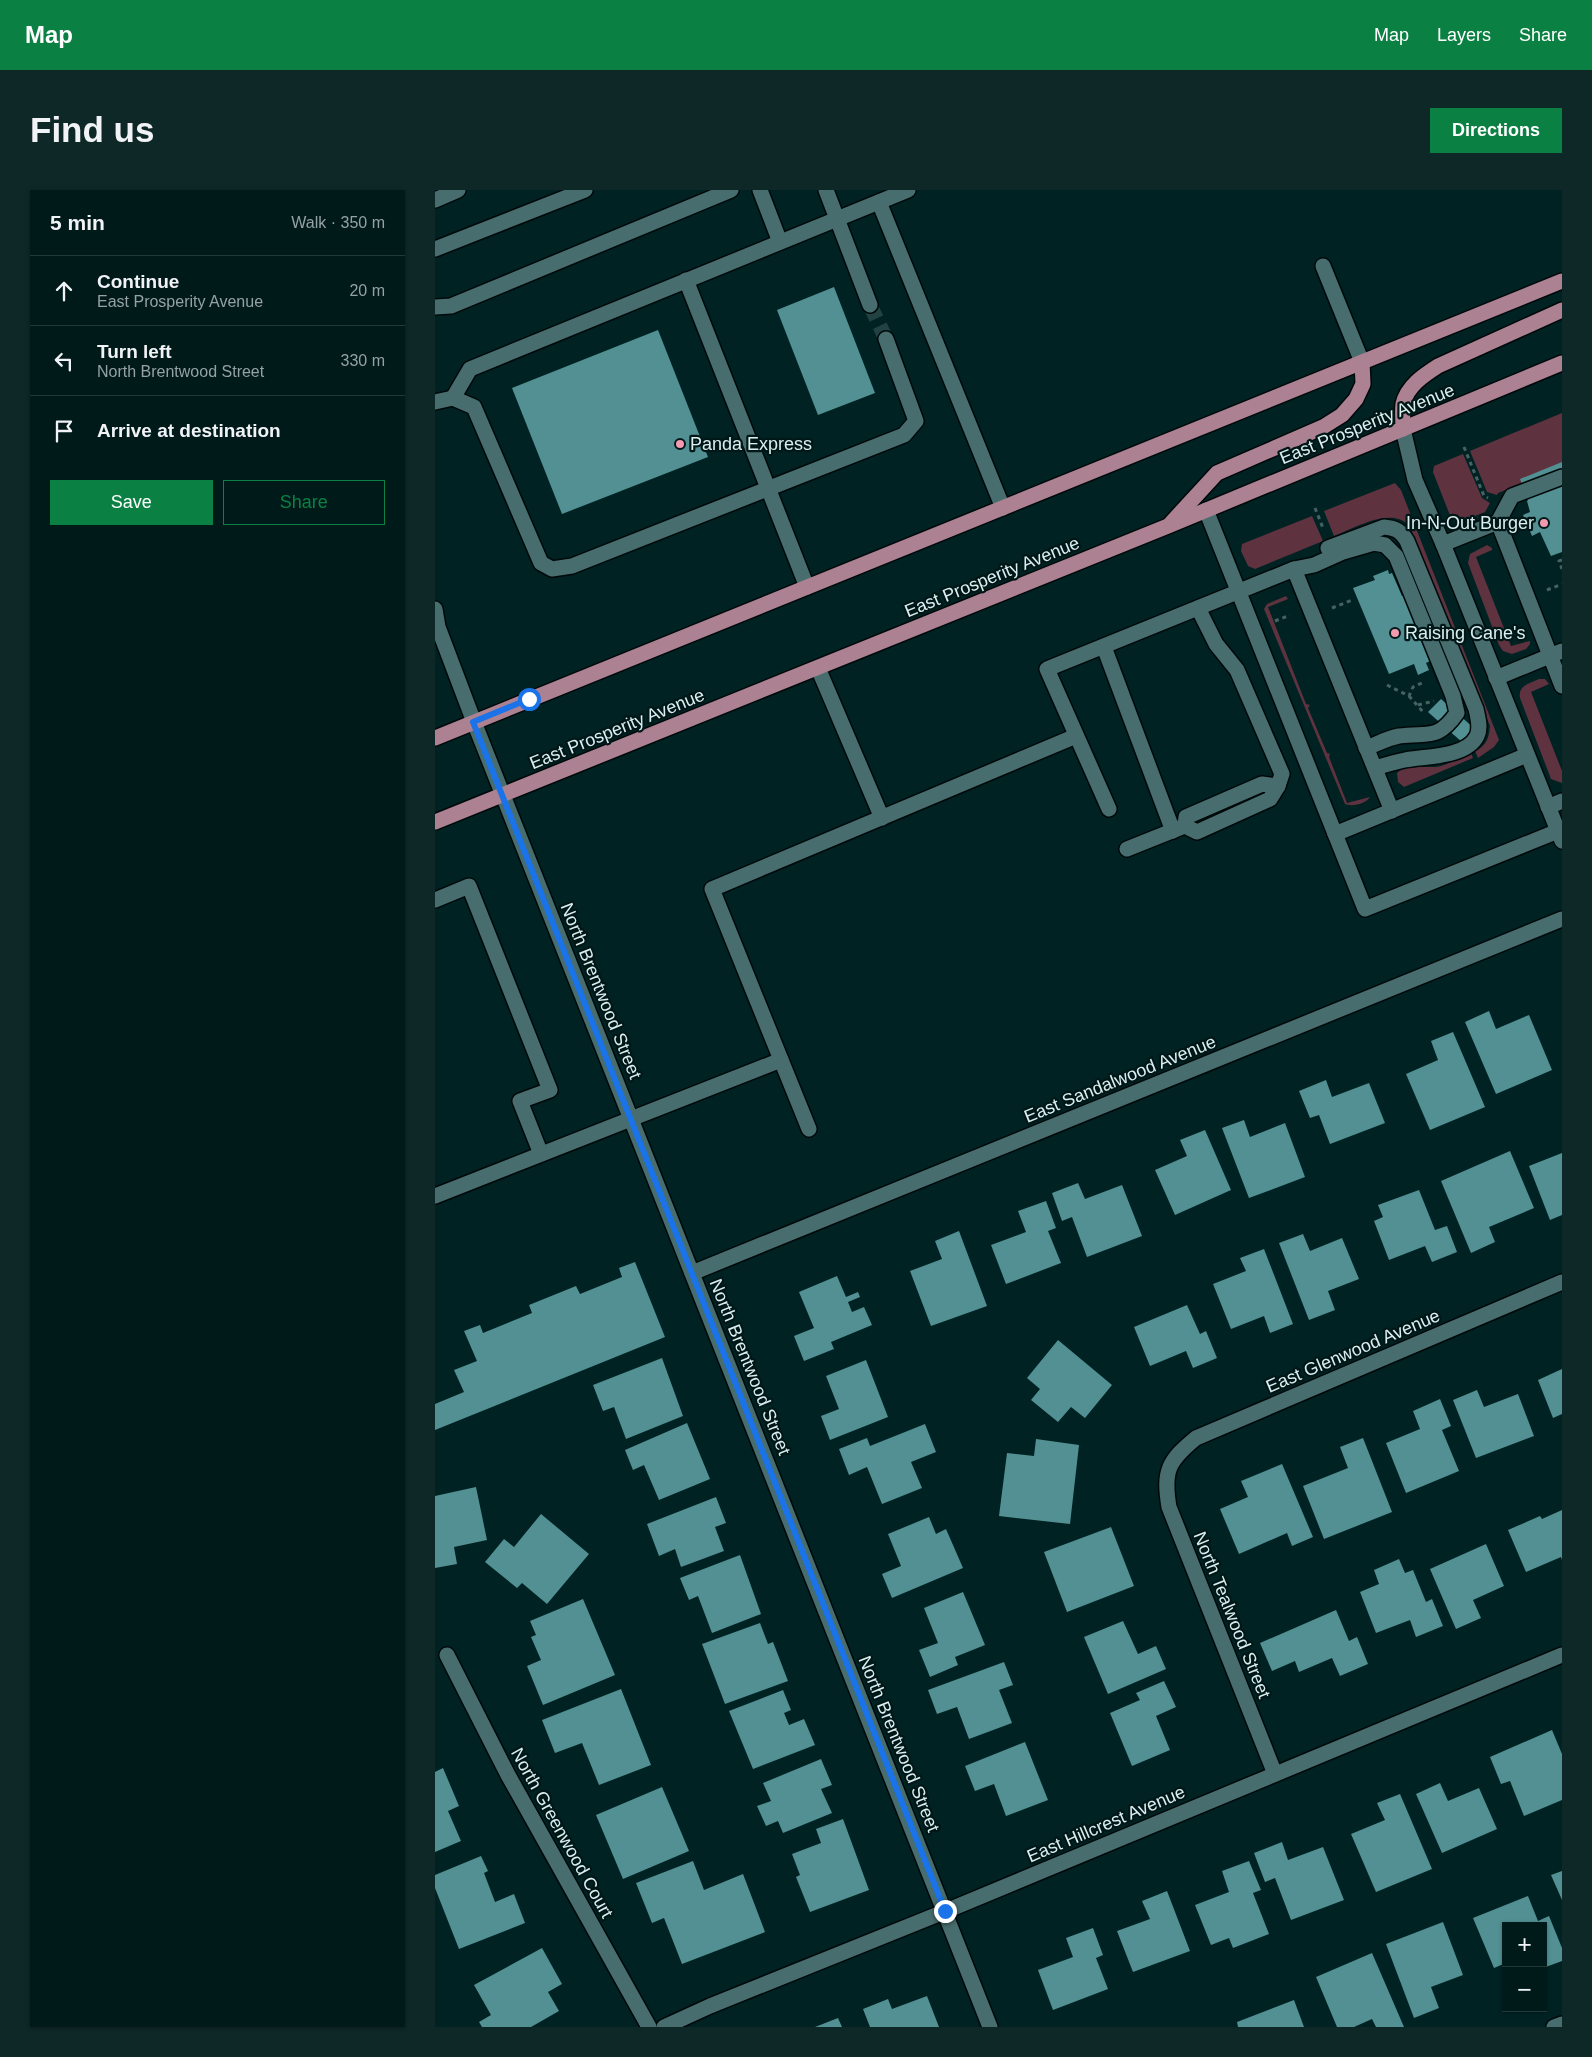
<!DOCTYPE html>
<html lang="en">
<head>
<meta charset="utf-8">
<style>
	:root { --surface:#001a1a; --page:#0e2727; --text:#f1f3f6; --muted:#95a1a2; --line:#223839; --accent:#0b8043 }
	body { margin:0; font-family:Arial,sans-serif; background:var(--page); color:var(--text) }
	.controls { position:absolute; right:15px; bottom:15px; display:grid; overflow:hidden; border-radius:0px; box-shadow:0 1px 4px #0004 }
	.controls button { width:45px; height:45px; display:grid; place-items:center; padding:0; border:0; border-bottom:1px solid var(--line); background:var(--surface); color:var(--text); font:25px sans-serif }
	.stop { position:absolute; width:15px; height:15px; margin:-11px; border:4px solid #1a73e8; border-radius:50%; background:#fff }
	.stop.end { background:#1a73e8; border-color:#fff; box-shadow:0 1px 5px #0008 }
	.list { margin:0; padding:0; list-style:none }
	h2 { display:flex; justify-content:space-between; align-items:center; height:65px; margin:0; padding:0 20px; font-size:21px }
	h2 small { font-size:16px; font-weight:400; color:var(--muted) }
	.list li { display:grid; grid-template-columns:32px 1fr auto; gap:15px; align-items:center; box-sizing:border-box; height:70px; padding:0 20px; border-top:1px solid var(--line) }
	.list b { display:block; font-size:19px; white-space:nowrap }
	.list p { margin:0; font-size:16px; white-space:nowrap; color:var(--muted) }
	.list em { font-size:16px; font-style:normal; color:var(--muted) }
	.actions { display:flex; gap:10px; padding:15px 20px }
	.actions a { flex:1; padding:11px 0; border:1px solid var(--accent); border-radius:0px; text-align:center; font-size:18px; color:var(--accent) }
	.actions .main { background:var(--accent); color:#fff }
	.icon { flex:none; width:28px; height:28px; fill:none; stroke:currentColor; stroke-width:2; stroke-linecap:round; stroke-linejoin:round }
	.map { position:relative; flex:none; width:1127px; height:1837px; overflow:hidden; border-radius:0px }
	header { display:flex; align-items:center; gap:30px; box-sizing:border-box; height:70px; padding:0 25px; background:var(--accent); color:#fff }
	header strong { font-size:24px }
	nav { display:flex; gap:28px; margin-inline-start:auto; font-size:18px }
	.intro { display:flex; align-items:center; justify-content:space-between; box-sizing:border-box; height:120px; padding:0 30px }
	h1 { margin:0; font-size:35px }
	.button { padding:12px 22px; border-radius:0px; background:var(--accent); color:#fff; font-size:18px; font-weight:700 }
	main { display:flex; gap:30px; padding:0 30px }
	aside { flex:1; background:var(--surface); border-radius:0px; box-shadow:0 1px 4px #0004 }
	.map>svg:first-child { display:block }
	.green { fill:#5e333f }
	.building { fill:#529093 }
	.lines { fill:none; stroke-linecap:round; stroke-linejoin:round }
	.minor-tunnel { stroke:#214142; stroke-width:15; stroke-dasharray:15 8; stroke-linecap:butt }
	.minor-casing { stroke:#00090a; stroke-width:18 }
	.major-casing { stroke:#00090a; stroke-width:18 }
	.path { stroke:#456364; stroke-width:3; stroke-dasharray:4 4; stroke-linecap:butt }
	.minor { stroke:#486d6e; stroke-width:15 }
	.major { stroke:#ac8191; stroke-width:15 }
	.route { stroke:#1a73e8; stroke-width:6 }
	.poi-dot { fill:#f19ab0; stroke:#001718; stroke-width:2 }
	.labels { text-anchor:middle; stroke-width:4.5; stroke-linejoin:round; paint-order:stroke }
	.street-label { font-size:18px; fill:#dbeff0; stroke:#001718 }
	.poi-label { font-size:18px; fill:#dbeff0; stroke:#001718; text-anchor:start }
</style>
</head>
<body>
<header>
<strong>Map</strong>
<nav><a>Map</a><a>Layers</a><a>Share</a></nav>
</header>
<div class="intro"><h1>Find us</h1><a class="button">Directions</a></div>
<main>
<aside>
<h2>5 min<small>Walk · 350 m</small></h2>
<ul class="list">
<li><svg class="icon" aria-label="ahead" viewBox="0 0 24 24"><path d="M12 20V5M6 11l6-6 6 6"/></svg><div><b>Continue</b><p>East Prosperity Avenue</p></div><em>20 m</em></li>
<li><svg class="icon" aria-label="left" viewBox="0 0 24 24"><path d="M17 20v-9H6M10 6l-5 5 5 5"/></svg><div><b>Turn left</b><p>North Brentwood Street</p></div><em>330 m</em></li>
<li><svg class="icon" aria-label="arrive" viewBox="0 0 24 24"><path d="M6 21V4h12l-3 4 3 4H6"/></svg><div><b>Arrive at destination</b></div></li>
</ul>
<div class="actions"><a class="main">Save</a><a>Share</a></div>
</aside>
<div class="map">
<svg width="1127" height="1837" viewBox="0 0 1127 1837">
	<rect width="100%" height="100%" fill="#002223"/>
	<!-- green -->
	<g class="green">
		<path d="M 1127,223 L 1127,277 L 1063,303 L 1062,305 L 1052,302 L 1035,261 Z"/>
		<path d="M 1028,264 L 1047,308 L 1055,313 L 1050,322 L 1023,333 L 1016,328 L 998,282 L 999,276 Z"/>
		<path d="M 960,293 L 966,300 L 1064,550 L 1059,557 L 1043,568 L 1040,561 C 1052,556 1054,547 1055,536 L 975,337 C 958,315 920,338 899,346 L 889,321 Z"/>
		<path d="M 877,326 L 888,351 L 820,379 L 813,376 L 806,361 L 807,354 Z"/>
		<path d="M 1052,355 L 1057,358 L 1057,360 L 1041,367 L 1076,456 L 1095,451 L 1095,454 L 1091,459 L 1077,464 L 1068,461 L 1064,455 L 1033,373 L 1035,364 Z"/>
		<path d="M 851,406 L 853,409 L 833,417 L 871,514 L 875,515 L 873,518 L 892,563 L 895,564 L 894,567 L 912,613 L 935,607 C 931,614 917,617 910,614 L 829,419 L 832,414 Z"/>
		<path d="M 1104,489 L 1110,489 L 1114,494 L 1096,502 L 1127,581 L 1127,593 L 1116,589 L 1085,508 C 1083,495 1094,494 1104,489 Z"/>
		<path d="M 1036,563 L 1038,568 L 969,597 L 963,592 L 962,583 C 975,571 991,580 1006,576 C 1016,573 1026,567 1036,563 Z"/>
	</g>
	<!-- building -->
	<g class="building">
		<path d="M 399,97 L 440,203 L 383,225 L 342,120 Z"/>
		<path d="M 223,140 L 273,267 L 127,324 L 77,198 Z"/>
		<path d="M 1127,272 L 1127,362 L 1116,366 L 1105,342 L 1097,346 L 1088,325 L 1095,322 L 1092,311 L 1093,310 L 1085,289 Z"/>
		<path d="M 953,380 L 954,384 L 957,383 L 967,406 L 970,405 L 974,414 L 972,415 L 995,471 L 991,473 L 994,480 L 983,485 L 979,474 L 954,484 L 918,398 L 940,390 L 938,386 Z"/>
		<path d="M 1006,509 L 1040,539 L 1028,553 L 993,522 Z"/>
		<path d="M 1054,821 L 1061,839 L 1094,825 L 1117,880 L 1061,904 L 1030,832 Z"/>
		<path d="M 1018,842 L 1050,917 L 995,940 L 971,884 L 1003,870 L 996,851 Z"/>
		<path d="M 891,890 L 897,907 L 934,893 L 950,933 L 895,954 L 884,925 L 875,928 L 864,901 Z"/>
		<path d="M 809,930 L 815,947 L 850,933 L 870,987 L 814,1008 L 787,938 Z"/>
		<path d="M 770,940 L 796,1000 L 740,1025 L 720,980 L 752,966 L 745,950 Z"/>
		<path d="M 1075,961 L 1099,1018 L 1054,1037 L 1060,1052 L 1036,1063 L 1006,991 Z"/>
		<path d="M 1127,963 L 1127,1025 L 1115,1030 L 1094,976 Z"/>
		<path d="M 643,993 L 650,1009 L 687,995 L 707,1046 L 652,1067 L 637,1027 L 627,1031 L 617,1003 Z"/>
		<path d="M 984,1000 L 1000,1040 L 1012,1036 L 1022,1062 L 997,1072 L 990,1056 L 954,1070 L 939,1031 L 948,1027 L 943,1015 Z"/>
		<path d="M 611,1011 L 621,1038 L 613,1041 L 626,1073 L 571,1094 L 556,1055 L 591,1042 L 583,1021 Z"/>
		<path d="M 524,1041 L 552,1116 L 496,1136 L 475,1081 L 507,1069 L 500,1051 Z"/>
		<path d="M 868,1044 L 875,1061 L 907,1048 L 924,1089 L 893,1101 L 900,1120 L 874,1130 L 844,1053 Z"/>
		<path d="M 829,1059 L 858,1134 L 835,1143 L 829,1126 L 796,1139 L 778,1094 L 811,1081 L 805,1068 Z"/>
		<path d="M 200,1072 L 230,1147 L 0,1240 L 0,1214 L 29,1202 L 19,1180 L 42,1171 L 29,1141 L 45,1135 L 48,1143 L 97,1123 L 94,1115 L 141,1096 L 145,1104 L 187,1087 L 184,1078 Z"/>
		<path d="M 402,1086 L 411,1107 L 423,1102 L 425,1107 L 413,1112 L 417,1122 L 429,1117 L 437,1135 L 396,1152 L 399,1159 L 369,1171 L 359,1146 L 379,1138 L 364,1102 Z"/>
		<path d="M 752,1115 L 765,1144 L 771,1141 L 782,1168 L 758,1178 L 751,1161 L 715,1176 L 699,1137 Z"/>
		<path d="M 623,1150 L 677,1195 L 650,1228 L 636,1217 L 623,1232 L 596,1210 L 605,1199 L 592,1188 Z"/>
		<path d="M 227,1168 L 248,1226 L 191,1249 L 179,1217 L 168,1221 L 158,1195 Z"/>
		<path d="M 431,1170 L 453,1227 L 395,1250 L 386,1226 L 404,1219 L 391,1186 Z"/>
		<path d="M 1127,1179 L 1127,1224 L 1118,1228 L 1103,1190 Z"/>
		<path d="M 1042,1200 L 1049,1217 L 1083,1204 L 1099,1246 L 1041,1268 L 1018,1210 Z"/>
		<path d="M 1005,1209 L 1016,1236 L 1007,1240 L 1024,1281 L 971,1303 L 951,1253 L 985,1239 L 978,1221 Z"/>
		<path d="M 252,1233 L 275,1289 L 224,1310 L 209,1275 L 198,1280 L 190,1260 Z"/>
		<path d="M 490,1234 L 501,1262 L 476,1272 L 487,1298 L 447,1314 L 432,1277 L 414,1285 L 404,1259 L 432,1248 L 435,1256 Z"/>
		<path d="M 928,1248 L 957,1322 L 889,1349 L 868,1296 L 913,1278 L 905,1257 Z"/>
		<path d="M 601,1249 L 644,1255 L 635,1334 L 564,1326 L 572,1263 L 599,1266 Z"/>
		<path d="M 847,1274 L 878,1347 L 857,1356 L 852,1343 L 804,1364 L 785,1319 L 813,1307 L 806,1291 Z"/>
		<path d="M 41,1297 L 52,1350 L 19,1357 L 22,1374 L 0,1378 L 0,1306 Z"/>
		<path d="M 281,1307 L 291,1333 L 280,1337 L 289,1361 L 246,1377 L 240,1359 L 224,1366 L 212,1334 Z"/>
		<path d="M 1127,1320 L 1127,1370 L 1126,1367 L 1091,1382 L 1073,1340 L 1105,1326 L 1107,1329 Z"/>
		<path d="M 106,1324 L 154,1364 L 112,1414 L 87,1393 L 82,1398 L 50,1372 L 69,1349 L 79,1357 Z"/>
		<path d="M 494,1327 L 501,1344 L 511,1339 L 528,1378 L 457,1408 L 447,1384 L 466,1376 L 453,1344 Z"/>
		<path d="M 676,1337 L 699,1396 L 632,1422 L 609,1362 Z"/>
		<path d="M 1051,1354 L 1069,1396 L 1038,1410 L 1046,1428 L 1021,1439 L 995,1379 Z"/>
		<path d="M 305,1365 L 326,1424 L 277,1443 L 263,1406 L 254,1410 L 245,1388 Z"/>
		<path d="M 964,1369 L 970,1383 L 978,1380 L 991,1412 L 997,1409 L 1008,1436 L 981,1447 L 975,1430 L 941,1443 L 925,1402 L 944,1394 L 939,1380 Z"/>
		<path d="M 528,1402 L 550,1455 L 520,1467 L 523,1475 L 495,1487 L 484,1460 L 503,1453 L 489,1418 Z"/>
		<path d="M 148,1409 L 180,1485 L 108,1515 L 92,1476 L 106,1470 L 96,1447 L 101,1445 L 95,1431 Z"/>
		<path d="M 901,1420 L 914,1451 L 922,1447 L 933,1474 L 905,1486 L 897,1468 L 864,1482 L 860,1471 L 837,1481 L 825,1453 Z"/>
		<path d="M 688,1431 L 703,1464 L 721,1456 L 731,1479 L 673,1504 L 649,1447 Z"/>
		<path d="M 325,1433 L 333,1454 L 338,1452 L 353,1491 L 290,1514 L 267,1454 Z"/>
		<path d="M 569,1472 L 578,1495 L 564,1500 L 577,1533 L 534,1549 L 522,1517 L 502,1524 L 493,1500 Z"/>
		<path d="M 729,1491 L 741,1517 L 721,1526 L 735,1560 L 697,1576 L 675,1523 L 705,1510 L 701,1503 Z"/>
		<path d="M 186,1499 L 216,1575 L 164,1595 L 147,1553 L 120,1563 L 107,1530 Z"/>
		<path d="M 348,1500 L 356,1520 L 349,1523 L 354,1535 L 369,1529 L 380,1555 L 318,1579 L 294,1521 Z"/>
		<path d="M 1117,1540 L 1127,1564 L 1127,1610 L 1089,1626 L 1075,1591 L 1066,1594 L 1055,1567 Z"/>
		<path d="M 590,1552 L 613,1610 L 571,1626 L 559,1594 L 540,1601 L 530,1576 Z"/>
		<path d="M 386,1569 L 397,1595 L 386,1599 L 397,1623 L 348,1643 L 343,1631 L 331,1636 L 322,1616 L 336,1611 L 328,1593 Z"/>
		<path d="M 8,1578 L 24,1616 L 13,1621 L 26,1651 L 0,1662 L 0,1582 Z"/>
		<path d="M 1005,1593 L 1013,1611 L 1044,1598 L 1062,1639 L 1007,1663 L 981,1604 Z"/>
		<path d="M 227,1597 L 254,1661 L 188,1689 L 161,1625 Z"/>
		<path d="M 965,1604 L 997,1679 L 941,1702 L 916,1644 L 950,1630 L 942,1613 Z"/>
		<path d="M 408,1629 L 434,1700 L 375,1722 L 361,1687 L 365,1685 L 357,1664 L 386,1653 L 381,1639 Z"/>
		<path d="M 847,1652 L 853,1670 L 888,1657 L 909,1710 L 856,1730 L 840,1688 L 830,1692 L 819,1663 Z"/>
		<path d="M 46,1666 L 53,1681 L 49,1683 L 60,1712 L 79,1704 L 90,1733 L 24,1759 L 0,1698 L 0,1685 Z"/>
		<path d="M 258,1671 L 269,1700 L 308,1684 L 330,1742 L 247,1774 L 229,1728 L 217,1733 L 201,1693 Z"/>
		<path d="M 814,1671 L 826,1700 L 818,1703 L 834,1744 L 798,1758 L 794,1748 L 776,1755 L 760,1715 L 794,1702 L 787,1681 Z"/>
		<path d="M 1127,1681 L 1127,1710 L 1116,1685 Z"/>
		<path d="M 732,1701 L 755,1761 L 698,1782 L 682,1741 L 715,1729 L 707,1711 Z"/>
		<path d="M 1093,1706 L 1103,1731 L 1114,1726 L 1127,1758 L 1127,1771 L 1108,1778 L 1108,1736 L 1071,1736 L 1071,1773 L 1059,1778 L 1038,1728 Z"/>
		<path d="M 1008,1732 L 1028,1785 L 996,1797 L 1004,1818 L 979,1828 L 951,1754 Z"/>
		<path d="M 658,1738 L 668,1765 L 661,1768 L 673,1799 L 618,1820 L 603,1780 L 638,1767 L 631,1748 Z"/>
		<path d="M 107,1758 L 127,1794 L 113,1802 L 124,1821 L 96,1837 L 47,1837 L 44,1832 L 56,1825 L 39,1795 Z"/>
		<path d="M 937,1763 L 969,1837 L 941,1837 L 937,1829 L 919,1837 L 902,1837 L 881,1787 Z"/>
		<path d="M 492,1806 L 504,1837 L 435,1837 L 428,1819 L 453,1809 L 457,1819 Z"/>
		<path d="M 859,1810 L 869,1837 L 803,1837 L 802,1832 Z"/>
		<path d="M 403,1828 L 407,1837 L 380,1837 Z"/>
	</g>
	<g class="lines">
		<!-- minor-tunnel -->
		<path class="minor-tunnel" d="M 435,115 L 451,149"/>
		<defs>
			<g id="minor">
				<path d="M 325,0 L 345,52"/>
				<path d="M 391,0 L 435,115"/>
				<path d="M 0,10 L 23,0"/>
				<path d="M 444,12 L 568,318"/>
				<path d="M 0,59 L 150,0"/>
				<path d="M 888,76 L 927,172"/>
				<path d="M 251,90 L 372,397"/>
				<path d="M 0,117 L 16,116 L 296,0"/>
				<path d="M 18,208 L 35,179 L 473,0"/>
				<path d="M 0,212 L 18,208 L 39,217 L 106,373 L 117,379 L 137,376 L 469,245 L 481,231 L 451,149"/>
				<path d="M 968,239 L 980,290 L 1008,354 L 1127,651"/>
				<path d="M 771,320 L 930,719 L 1123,641"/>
				<path d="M 1063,332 L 1127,496"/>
				<path d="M 1008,354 L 1063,332 L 1077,306 L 1127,287"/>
				<path d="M 893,358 L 949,337 C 961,338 966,341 972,351 L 1041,519 C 1043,528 1046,538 1042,546 C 1031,568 990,566 970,570 C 960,572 950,575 940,578"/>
				<path d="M 859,379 L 957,621"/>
				<path d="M 0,419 L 3,437 L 39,532 L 555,1837"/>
				<path d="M 669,457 L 738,641"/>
				<path d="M 383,478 L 447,628"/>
				<path d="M 1061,488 L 1127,461"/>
				<path d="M 1113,617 L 1127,611"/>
				<path d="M 674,619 L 612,479 L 859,379 L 879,375 L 908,362 L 939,353 L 950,355 L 961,366 L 1018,506 L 1022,523 C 1002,551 994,542 964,546 C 953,548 942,554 931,558"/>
				<path d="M 750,636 L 762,642 L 835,609 L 843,596 L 847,584 L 802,480 L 781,454 L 763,418"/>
				<path d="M 750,636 L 751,627 L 827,594 L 843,596"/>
				<path d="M 900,644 L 1092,565"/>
				<path d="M 692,659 L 747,637"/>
				<path d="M 0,710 L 34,696 L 115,900 L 85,911 L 106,964"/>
				<path d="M 374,939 L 277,699 L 641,546"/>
				<path d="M 0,1006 L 346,870"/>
				<path d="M 257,1083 L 1127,729"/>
				<path d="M 12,1465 L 73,1585 L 214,1837"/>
				<path d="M 840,1584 L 734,1317 C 728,1281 733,1271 761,1248 L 1127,1092"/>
				<path d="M 229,1837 L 275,1816 L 511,1721 L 1127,1465"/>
				<path d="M 1119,1837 L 1127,1834"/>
			</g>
			<g id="major">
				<path d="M 968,239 C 968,231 967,221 968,214 C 972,196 989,185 1003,176 L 1127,120"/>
				<path d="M 736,333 L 782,283 L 888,237 L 907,225 L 921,209 L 928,194 L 927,172"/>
				<path d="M 0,548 L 1127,91"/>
				<path d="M 0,632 L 733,336 L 1127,173"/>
			</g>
		</defs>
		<!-- minor casing -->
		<use href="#minor" class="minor-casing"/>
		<!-- major casing -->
		<use href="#major" class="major-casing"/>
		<!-- path -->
		<g class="path">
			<path d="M 1029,257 L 1049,306 L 1053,308"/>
			<path d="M 880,318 L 888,338"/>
			<path d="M 1127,370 L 1124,371 L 1127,379"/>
			<path d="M 1112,400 L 1127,394"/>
			<path d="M 897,418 L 917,410"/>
			<path d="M 840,431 L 855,425"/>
			<path d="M 952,495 L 974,506 L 978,497 L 989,492"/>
			<path d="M 974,506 L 989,523"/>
			<path d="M 983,515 L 999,511"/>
		</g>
		<!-- minor -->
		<use href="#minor" class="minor"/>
		<!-- major -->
		<use href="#major" class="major"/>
	</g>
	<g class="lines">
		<!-- route -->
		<path class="route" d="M 94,509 L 38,532 L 510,1721"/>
	</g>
	<!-- markers -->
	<g class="poi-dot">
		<circle cx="245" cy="254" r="5"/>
		<circle cx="1109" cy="333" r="5"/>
		<circle cx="960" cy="443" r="5"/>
	</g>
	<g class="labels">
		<!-- street labels -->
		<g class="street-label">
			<text transform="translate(932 234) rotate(-22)" y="6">East Prosperity Avenue</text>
			<text transform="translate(557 387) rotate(-22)" y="6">East Prosperity Avenue</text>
			<text transform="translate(182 539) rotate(-22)" y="6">East Prosperity Avenue</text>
			<text transform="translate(166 801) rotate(68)" y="6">North Brentwood Street</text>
			<text transform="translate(685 889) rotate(-22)" y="6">East Sandalwood Avenue</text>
			<text transform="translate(918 1161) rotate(-23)" y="6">East Glenwood Avenue</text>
			<text transform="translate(315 1177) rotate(68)" y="6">North Brentwood Street</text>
			<text transform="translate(797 1425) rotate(68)" y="6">North Tealwood Street</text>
			<text transform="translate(464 1554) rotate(68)" y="6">North Brentwood Street</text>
			<text transform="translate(671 1634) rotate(-23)" y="6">East Hillcrest Avenue</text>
			<text transform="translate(127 1643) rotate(61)" y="6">North Greenwood Court</text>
		</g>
		<!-- poi labels -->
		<g class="poi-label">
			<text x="255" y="260">Panda Express</text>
			<text x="1099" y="339" text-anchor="end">In-N-Out Burger</text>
			<text x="970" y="449">Raising Cane's</text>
		</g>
	</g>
</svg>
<div class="controls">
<button>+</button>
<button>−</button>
</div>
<div class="stop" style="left:94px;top:509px"></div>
<div class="stop end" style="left:510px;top:1721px"></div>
</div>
</main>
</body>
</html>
